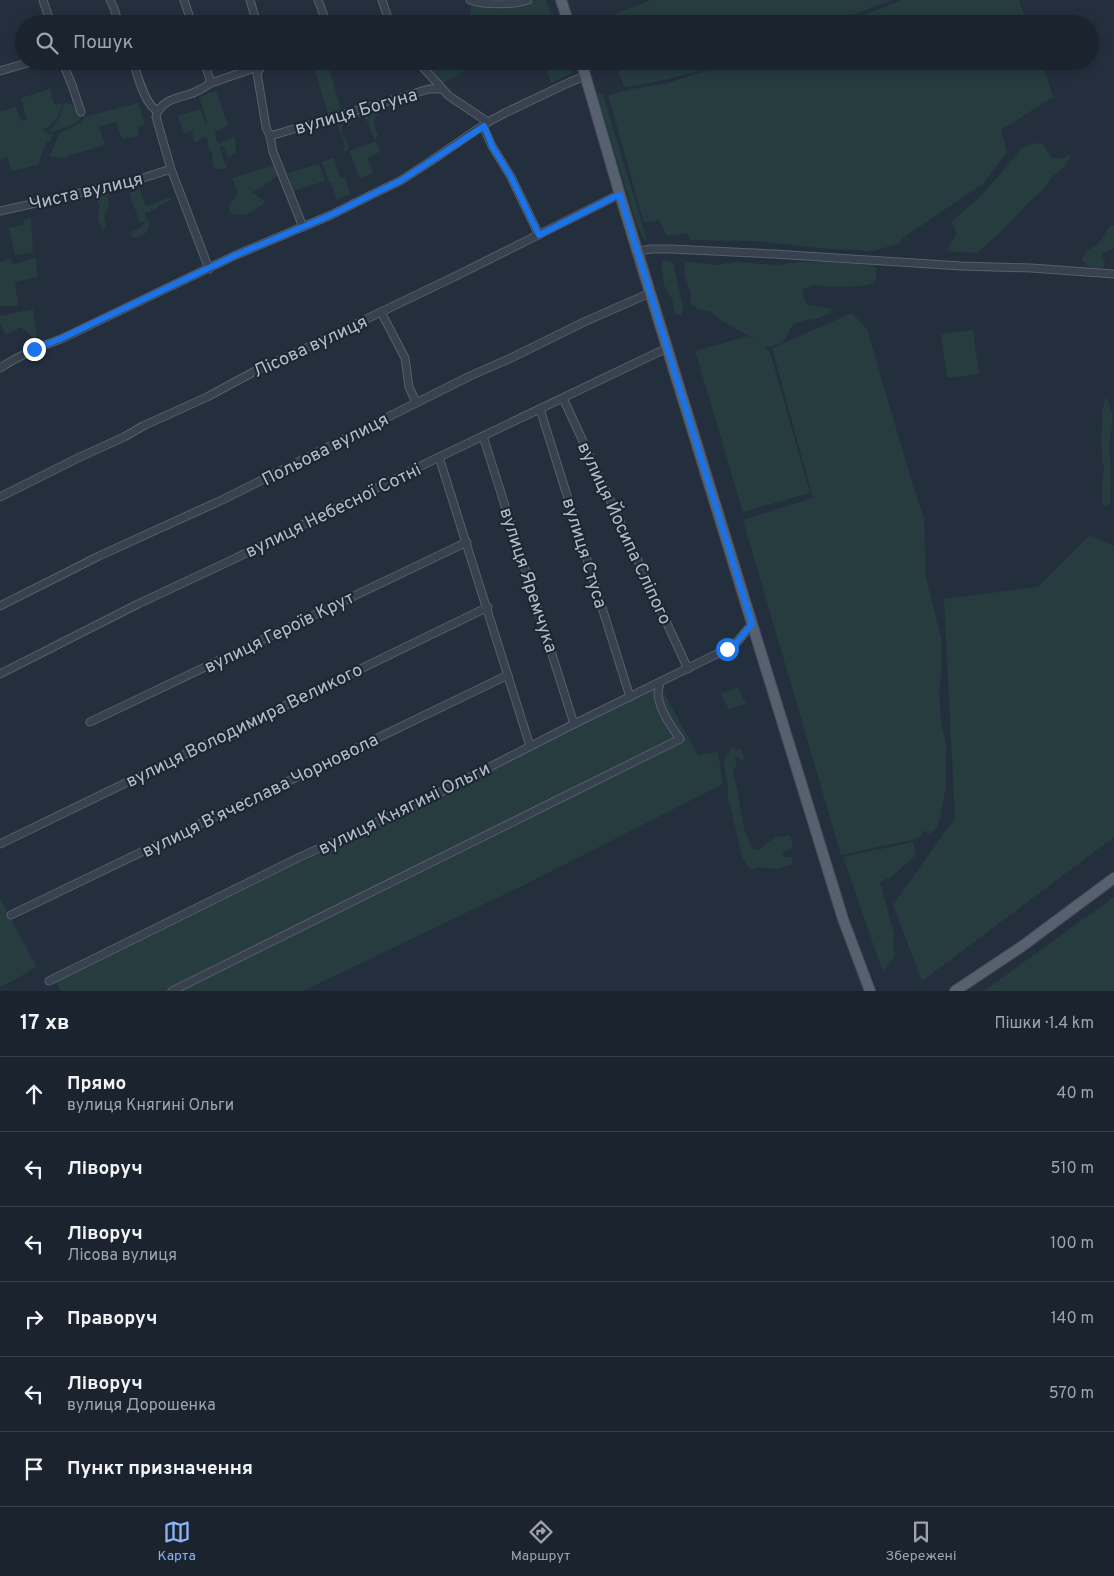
<!DOCTYPE html>
<html lang="uk">
<head>
<meta charset="utf-8">
<style>
	:root { --surface:#1b232e; --page:#282f3a; --text:#f1f3f6; --muted:#a0a4aa; --line:#39404a; --accent:#8ab4f8 }
	body { margin:0; font-family:Overpass,sans-serif; background:var(--page); color:var(--text) }
	.stop { position:absolute; width:15px; height:15px; margin:-11px; border:4px solid #1a73e8; border-radius:50%; background:#fff }
	.stop.end { background:#1a73e8; border-color:#fff; box-shadow:0 1px 5px #0008 }
	.list { margin:0; padding:0; list-style:none }
	h2 { display:flex; justify-content:space-between; align-items:center; height:65px; margin:0; padding:0 20px; font-size:21px }
	h2 small { font-size:16px; font-weight:400; color:var(--muted) }
	.list li { display:grid; grid-template-columns:32px 1fr auto; gap:15px; align-items:center; box-sizing:border-box; height:75px; padding:0 20px; border-top:1px solid var(--line) }
	.list b { display:block; font-size:19px; white-space:nowrap }
	.list p { margin:0; font-size:16px; white-space:nowrap; color:var(--muted) }
	.list em { font-size:16px; font-style:normal; color:var(--muted) }
	.icon { flex:none; width:28px; height:28px; fill:none; stroke:currentColor; stroke-width:2; stroke-linecap:round; stroke-linejoin:round }
	.map { position:relative; flex:none; width:1114px; height:991px; overflow:hidden }
	.search { position:absolute; background:var(--surface); box-shadow:0 2px 12px #0003; left:15px; right:15px; top:15px; height:55px; display:flex; align-items:center; gap:12px; box-sizing:border-box; padding:0 18px; border-radius:28px; color:var(--muted); font-size:19px }
	.sheet { height:515px; background:var(--surface) }
	nav { display:flex; justify-content:space-around; align-items:center; box-sizing:border-box; height:70px; border-top:1px solid var(--line); background:var(--surface); font-size:14px; color:var(--muted) }
	nav a { display:grid; justify-items:center; gap:2px }
	nav .on { color:var(--accent) }
	.map>svg:first-child { display:block }
	.green { fill:#263c3f }
	.lines { fill:none; stroke-linecap:round; stroke-linejoin:round }
	.minor-casing { stroke:#565f6c; stroke-width:9 }
	.primary-casing { stroke:#414a57; stroke-width:12 }
	.minor { stroke:#38414e; stroke-width:7 }
	.primary { stroke:#56606e; stroke-width:10 }
	.route { stroke:#1a73e8; stroke-width:6 }
	.labels { text-anchor:middle; stroke-width:4.5; stroke-linejoin:round; paint-order:stroke }
	.street-label { font-size:18px; fill:#b4bcc9; stroke:#1d2633 }
</style>
</head>
<body>
<div class="map">
<svg width="1114" height="991" viewBox="0 0 1114 991">
	<rect width="100%" height="100%" fill="#242f3e"/>
	<!-- green -->
	<g class="green">
		<path d="M 537,0 L 546,0 L 555,24 L 508,24 L 507,20 L 494,24 L 457,24 L 470,18 L 471,4 L 503,5 L 503,7 L 523,5 Z"/>
		<path d="M 651,0 L 892,0 L 828,24 L 602,24 L 600,20 Z"/>
		<path d="M 903,0 L 1019,0 L 1027,24 L 840,24 Z"/>
		<path d="M 312,61 L 327,61 L 341,110 L 328,114 Z"/>
		<path d="M 421,61 L 466,61 L 469,68 L 443,83 Z"/>
		<path d="M 543,61 L 568,61 L 572,73 L 551,83 Z"/>
		<path d="M 615,61 L 729,61 C 693,73 662,82 624,87 Z"/>
		<path d="M 736,61 L 1040,61 C 1045,73 1050,84 1053,97 L 1001,130 L 1007,152 L 984,183 L 903,238 L 898,244 L 872,251 L 830,249 L 754,241 L 691,240 L 687,233 L 667,236 L 659,220 L 644,223 L 608,95 L 632,89 L 665,84 Z"/>
		<path d="M 50,89 L 54,105 L 62,103 C 60,117 54,124 42,130 L 48,134 L 52,135 L 50,141 L 46,142 L 38,165 L 12,171 L 7,157 L 1,159 L 0,163 L 0,110 L 1,111 L 16,107 L 21,121 L 27,120 L 21,98 Z"/>
		<path d="M 216,91 L 228,125 L 215,132 L 217,143 L 221,144 L 222,142 L 233,137 L 235,137 L 236,153 L 229,157 L 222,145 L 220,147 L 223,160 L 227,166 L 225,169 L 217,169 L 213,166 L 212,152 L 207,147 L 208,142 L 207,138 L 204,137 L 195,143 L 192,134 L 189,135 L 193,132 L 194,130 L 184,133 L 178,116 L 200,109 L 206,124 L 207,122 L 199,97 Z"/>
		<path d="M 599,93 L 603,95 L 647,240 L 645,240 L 638,228 L 598,98 L 597,94 Z"/>
		<path d="M 64,103 C 73,104 76,106 78,115 L 80,116 L 80,119 C 71,128 61,128 49,133 L 60,117 Z"/>
		<path d="M 138,103 L 145,124 L 137,127 L 139,136 L 122,139 L 116,122 L 99,126 L 105,145 L 67,156 L 66,159 L 50,156 L 59,134 L 81,122 L 84,117 Z"/>
		<path d="M 382,106 L 383,109 C 373,117 372,124 378,135 L 375,140 C 370,133 370,124 364,117 C 357,117 351,120 349,126 L 342,124 L 342,133 L 349,148 L 347,151 L 344,151 L 345,146 L 337,124 L 338,120 L 363,110 Z"/>
		<path d="M 376,141 L 380,152 L 367,158 L 373,172 L 360,179 L 349,151 Z"/>
		<path d="M 1042,143 L 1052,158 L 1062,159 L 1071,154 L 1066,165 L 1053,176 L 1041,192 L 1033,198 L 999,234 L 976,253 L 946,251 L 957,233 L 951,222 L 983,194 L 1021,149 L 1030,144 Z"/>
		<path d="M 334,158 L 340,178 L 345,177 L 350,194 L 337,200 L 331,182 L 329,182 L 322,162 Z"/>
		<path d="M 319,164 L 325,181 L 293,191 L 288,173 Z"/>
		<path d="M 275,165 L 278,175 L 260,189 L 252,192 L 265,201 L 265,203 L 246,215 L 233,214 L 229,210 L 229,205 C 234,202 234,197 238,194 L 232,178 Z"/>
		<path d="M 140,189 L 146,207 L 167,198 L 173,199 L 158,206 L 155,210 L 151,208 L 151,211 L 145,213 L 146,220 L 150,221 L 147,232 L 139,237 L 132,237 L 131,234 L 133,231 L 141,227 L 146,221 L 140,223 L 129,193 Z"/>
		<path d="M 104,191 L 107,192 L 109,207 L 104,216 L 106,227 L 103,229 C 98,223 96,214 100,207 L 97,202 L 98,194 Z"/>
		<path d="M 31,218 L 33,252 L 15,255 L 9,228 L 24,225 L 23,220 Z"/>
		<path d="M 1114,225 L 1114,248 L 1101,254 L 1105,261 L 1104,267 L 1094,270 L 1086,265 L 1082,259 L 1088,250 L 1098,244 L 1110,226 Z"/>
		<path d="M 36,258 L 37,277 L 15,282 L 18,306 L 0,306 L 0,262 L 11,259 L 12,264 Z"/>
		<path d="M 663,260 L 671,262 L 673,263 L 683,308 L 681,315 L 676,314 L 673,308 C 675,297 666,294 664,284 C 663,278 663,273 661,267 Z"/>
		<path d="M 826,260 L 859,263 L 870,263 L 877,269 L 875,283 L 863,286 L 828,287 L 814,285 L 803,289 L 803,297 L 808,305 L 833,309 C 820,323 807,316 793,325 C 789,328 789,334 785,339 C 780,345 771,347 764,347 L 770,352 L 810,493 L 743,512 L 695,351 L 748,336 L 760,344 C 744,329 724,327 710,311 L 699,310 L 690,303 L 691,295 L 684,273 L 685,261 L 716,265 L 737,262 L 777,265 L 798,262 L 815,262 Z"/>
		<path d="M 33,309 L 37,337 L 34,339 L 21,327 L 6,335 L 0,322 L 0,316 Z"/>
		<path d="M 852,313 L 867,329 L 913,486 L 924,518 L 926,578 L 942,642 L 941,676 L 939,689 L 941,723 L 946,743 L 946,786 L 940,817 L 937,827 L 929,834 L 925,830 L 922,835 L 916,839 L 841,855 L 743,520 L 813,498 L 772,348 Z"/>
		<path d="M 973,330 L 979,374 L 947,378 L 941,334 Z"/>
		<path d="M 1105,398 L 1108,400 L 1112,414 L 1112,426 L 1109,444 L 1111,472 L 1110,504 L 1103,506 L 1102,486 L 1104,471 L 1101,444 L 1103,408 Z"/>
		<path d="M 1090,535 L 1114,546 L 1114,837 L 922,981 L 893,905 L 955,818 L 944,599 L 1038,587 Z"/>
		<path d="M 655,686 L 661,687 L 698,755 L 718,752 L 723,784 L 524,885 L 303,991 L 61,991 L 55,981 L 464,784 Z"/>
		<path d="M 738,688 L 746,704 L 729,709 L 721,696 L 723,693 Z"/>
		<path d="M 732,748 L 741,749 L 744,758 L 743,761 L 734,756 L 737,762 L 733,773 L 737,788 L 744,829 L 753,849 L 759,850 L 776,836 L 783,837 L 788,835 L 790,836 L 793,843 L 790,850 L 783,852 L 783,855 L 785,857 L 791,857 L 793,864 L 776,869 L 758,867 L 756,869 L 750,869 L 742,857 L 730,805 L 727,800 C 731,788 724,773 724,760 Z"/>
		<path d="M 913,842 L 916,855 L 891,877 L 880,882 L 894,934 L 893,943 L 895,956 L 883,972 L 843,857 Z"/>
		<path d="M 1114,897 L 1114,991 L 984,991 Z"/>
		<path d="M 0,898 L 36,966 L 20,977 L 0,987 Z"/>
	</g>
	<g class="lines">
		<defs>
			<g id="minor">
				<path d="M 43,0 L 51,24"/>
				<path d="M 110,0 L 114,8 L 119,24"/>
				<path d="M 184,0 L 192,24"/>
				<path d="M 250,0 L 257,24"/>
				<path d="M 318,0 L 327,24"/>
				<path d="M 382,0 L 388,18 L 387,24"/>
				<path d="M 470,0 C 483,5 514,5 528,0"/>
				<path d="M 62,61 L 72,85 L 81,112"/>
				<path d="M 133,61 C 137,74 145,106 158,111 L 156,117 L 171,169 L 209,269"/>
				<path d="M 204,61 L 211,83"/>
				<path d="M 265,61 L 257,73 L 266,127 L 270,136 L 273,152 L 303,227"/>
				<path d="M 417,61 L 449,96 L 488,122"/>
				<path d="M 0,71 L 34,61"/>
				<path d="M 158,111 C 167,98 179,98 193,93 C 200,90 205,87 211,83 L 275,61"/>
				<path d="M 483,126 L 492,146 L 511,177 L 539,235"/>
				<path d="M 270,136 L 429,89 L 442,89"/>
				<path d="M 0,211 L 137,180 L 171,169"/>
				<path d="M 637,252 L 650,249 L 671,249 L 774,254 L 961,266 L 1031,268 L 1114,274"/>
				<path d="M 381,312 L 405,358 L 409,387 L 416,402"/>
				<path d="M 0,368 C 20,355 38,347 61,339 L 236,255 L 331,215 L 379,191 L 400,181 L 431,161 L 488,122 L 505,113 L 570,82 L 585,76"/>
				<path d="M 563,398 L 688,669"/>
				<path d="M 540,409 L 630,697"/>
				<path d="M 483,436 L 574,724"/>
				<path d="M 439,457 L 530,746"/>
				<path d="M 0,497 L 80,457 L 124,437 L 143,426 L 207,397 L 257,370 L 306,348 L 458,275 L 614,197 L 620,195"/>
				<path d="M 0,606 L 99,556 L 222,500 L 470,376 L 511,358 L 584,322 L 650,293"/>
				<path d="M 0,674 L 138,604 L 234,559 L 435,459 L 667,348"/>
				<path d="M 90,722 L 467,542"/>
				<path d="M 0,844 L 488,607"/>
				<path d="M 11,915 L 508,675"/>
				<path d="M 49,981 L 298,858 L 429,798 L 574,724 L 727,649 L 736,643 L 752,624"/>
				<path d="M 172,991 L 680,739 C 671,726 660,711 658,695 C 658,691 659,687 660,683"/>
			</g>
			<g id="primary">
				<path d="M 561,0 L 569,24"/>
				<path d="M 581,61 L 620,195 L 843,919 L 870,991"/>
				<path d="M 955,991 L 1021,947 L 1114,878"/>
			</g>
		</defs>
		<!-- minor casing -->
		<use href="#minor" class="minor-casing"/>
		<!-- primary casing -->
		<use href="#primary" class="primary-casing"/>
		<!-- minor -->
		<use href="#minor" class="minor"/>
		<!-- primary -->
		<use href="#primary" class="primary"/>
	</g>
	<g class="lines">
		<!-- route -->
		<path class="route" d="M 34,349 L 60,339 L 236,255 L 331,215 L 379,191 L 400,181 L 431,161 L 484,126 L 492,146 L 511,177 L 539,235 L 614,197 L 620,195 L 752,624 L 736,643 L 727,649"/>
	</g>
	<g class="labels">
		<!-- street labels -->
		<g class="street-label">
			<text transform="translate(356 111) rotate(-16)" y="6">вулиця Богуна</text>
			<text transform="translate(86 191) rotate(-13)" y="6">Чиста вулиця</text>
			<text transform="translate(310 346) rotate(-25)" y="6">Лісова вулиця</text>
			<text transform="translate(325 449) rotate(-27)" y="6">Польова вулиця</text>
			<text transform="translate(333 510) rotate(-26)" y="6">вулиця Небесної Сотні</text>
			<text transform="translate(625 533) rotate(65)" y="6">вулиця Йосипа Сліпого</text>
			<text transform="translate(585 553) rotate(73)" y="6">вулиця Стуса</text>
			<text transform="translate(529 580) rotate(72)" y="6">вулиця Яремчука</text>
			<text transform="translate(279 632) rotate(-26)" y="6">вулиця Героїв Крут</text>
			<text transform="translate(244 725) rotate(-26)" y="6">вулиця Володимира Великого</text>
			<text transform="translate(260 795) rotate(-26)" y="6">вулиця Вʼячеслава Чорновола</text>
			<text transform="translate(404 808) rotate(-26)" y="6">вулиця Княгині Ольги</text>
		</g>
	</g>
</svg>
<div class="stop" style="left:727px;top:649px"></div>
<div class="stop end" style="left:34px;top:349px"></div>
<div class="search"><svg class="icon" aria-label="search" viewBox="0 0 24 24"><circle cx="10" cy="10" r="6"/><path d="M15 15l6 6"/></svg>Пошук</div>
</div>
<section class="sheet">
<h2>17 хв<small>Пішки · 1.4 km</small></h2>
<ul class="list">
<li><svg class="icon" aria-label="ahead" viewBox="0 0 24 24"><path d="M12 20V5M6 11l6-6 6 6"/></svg><div><b>Прямо</b><p>вулиця Княгині Ольги</p></div><em>40 m</em></li>
<li><svg class="icon" aria-label="left" viewBox="0 0 24 24"><path d="M17 20v-9H6M10 6l-5 5 5 5"/></svg><div><b>Ліворуч</b></div><em>510 m</em></li>
<li><svg class="icon" aria-label="left" viewBox="0 0 24 24"><path d="M17 20v-9H6M10 6l-5 5 5 5"/></svg><div><b>Ліворуч</b><p>Лісова вулиця</p></div><em>100 m</em></li>
<li><svg class="icon" aria-label="right" viewBox="0 0 24 24"><path d="M7 20v-9h11M14 6l5 5-5 5"/></svg><div><b>Праворуч</b></div><em>140 m</em></li>
<li><svg class="icon" aria-label="left" viewBox="0 0 24 24"><path d="M17 20v-9H6M10 6l-5 5 5 5"/></svg><div><b>Ліворуч</b><p>вулиця Дорошенка</p></div><em>570 m</em></li>
<li><svg class="icon" aria-label="arrive" viewBox="0 0 24 24"><path d="M6 21V4h12l-3 4 3 4H6"/></svg><div><b>Пункт призначення</b></div></li>
</ul>
</section>
<nav>
<a class="on"><svg class="icon" aria-label="map" viewBox="0 0 24 24"><path d="M3 6l6-2 6 2 6-2v14l-6 2-6-2-6 2zM9 4v14M15 6v14"/></svg>Карта</a>
<a><svg class="icon" aria-label="directions" viewBox="0 0 24 24"><path d="M12 3l9 9-9 9-9-9zM9 14v-3h6M13 9l2 2-2 2"/></svg>Маршрут</a>
<a><svg class="icon" aria-label="saved" viewBox="0 0 24 24"><path d="M7 4h10v16l-5-4-5 4z"/></svg>Збережені</a>
</nav>
</body>
</html>
